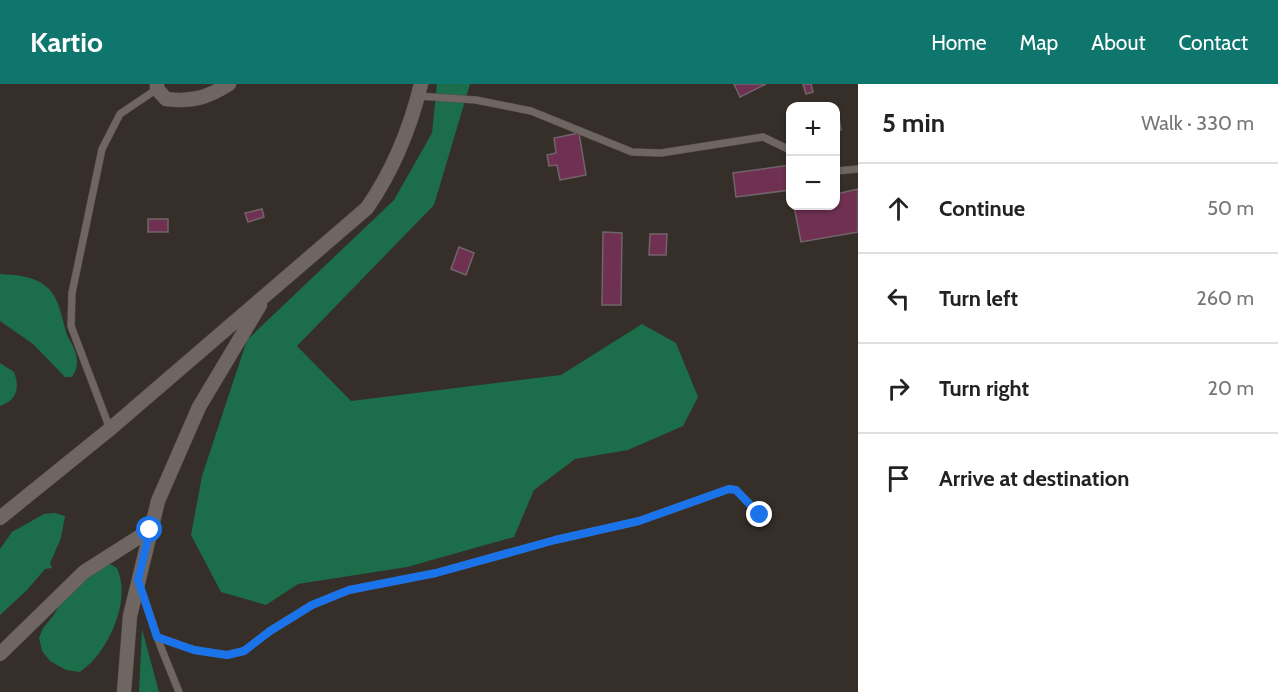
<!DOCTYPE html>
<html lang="en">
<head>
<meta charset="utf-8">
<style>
	:root { --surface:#fff; --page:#f2f2f2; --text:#222; --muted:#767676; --line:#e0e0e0; --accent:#0f766e }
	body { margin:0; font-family:Cabin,sans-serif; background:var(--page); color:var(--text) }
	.controls { position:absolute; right:18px; top:18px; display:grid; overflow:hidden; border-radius:12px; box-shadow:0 2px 4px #0004 }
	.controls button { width:54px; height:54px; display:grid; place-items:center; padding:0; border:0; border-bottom:2px solid var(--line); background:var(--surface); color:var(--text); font:30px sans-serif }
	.stop { position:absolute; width:18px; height:18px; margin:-14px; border:4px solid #1a73e8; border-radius:50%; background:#fff }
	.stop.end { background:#1a73e8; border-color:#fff; box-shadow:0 2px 6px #0008 }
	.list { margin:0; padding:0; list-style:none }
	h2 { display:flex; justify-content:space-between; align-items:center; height:78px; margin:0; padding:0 24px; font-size:26px }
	h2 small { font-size:20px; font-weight:400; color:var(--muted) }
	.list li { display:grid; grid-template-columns:39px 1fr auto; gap:18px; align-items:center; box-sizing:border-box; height:90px; padding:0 24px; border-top:2px solid var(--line) }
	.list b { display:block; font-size:22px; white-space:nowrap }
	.list em { font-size:20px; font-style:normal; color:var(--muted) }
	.icon { flex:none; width:33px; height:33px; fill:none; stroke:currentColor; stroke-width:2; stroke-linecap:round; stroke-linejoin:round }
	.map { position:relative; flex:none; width:858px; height:608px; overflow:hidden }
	header { display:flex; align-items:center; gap:36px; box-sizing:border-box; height:84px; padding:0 30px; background:var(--accent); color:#fff }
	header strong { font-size:28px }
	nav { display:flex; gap:33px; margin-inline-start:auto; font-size:21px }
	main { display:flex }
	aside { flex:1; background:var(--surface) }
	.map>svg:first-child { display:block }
	.forest { fill:#1b6e49 }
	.building { fill:#6f3052; stroke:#70656a; stroke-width:1.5 }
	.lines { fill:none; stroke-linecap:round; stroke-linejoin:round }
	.lane-casing { stroke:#534c48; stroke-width:8 }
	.street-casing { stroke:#534c48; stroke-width:15 }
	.lane { stroke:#706661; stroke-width:7 }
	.street { stroke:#706661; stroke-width:14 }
	.route { stroke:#1a73e8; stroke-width:8 }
</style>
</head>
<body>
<header>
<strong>Kartio</strong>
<nav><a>Home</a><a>Map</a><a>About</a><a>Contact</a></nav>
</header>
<main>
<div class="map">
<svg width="858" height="608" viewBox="0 0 858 608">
	<rect width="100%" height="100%" fill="#362e29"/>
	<!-- forest -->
	<g class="forest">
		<path d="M 437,0 L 470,0 L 434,121 L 297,262 L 351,317 L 561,291 L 642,240 L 676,259 L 698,313 L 683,342 L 628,366 L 575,375 L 534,406 L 514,453 L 407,483 L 298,500 L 266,521 L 221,508 L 191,451 L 202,392 L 247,256 L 394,116 L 432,49 Z"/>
		<path d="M 0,190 C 17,191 36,192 49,205 C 61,218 62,238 68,253 C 71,259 75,264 76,271 C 78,279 77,286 72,293 L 65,293 L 33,260 L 0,237 Z"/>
		<path d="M 0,279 L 14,288 C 20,304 17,316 0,322 Z"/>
		<path d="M 55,429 L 65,432 L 61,454 L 50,479 L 52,484 L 45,485 L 27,506 L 0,531 L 0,465 L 12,448 L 44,430 Z"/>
		<path d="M 108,479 L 117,484 C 132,517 108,569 80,588 L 66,586 L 50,577 L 42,567 L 39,554 L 43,544 L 53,532 L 61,519 L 82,497 L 91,492 Z"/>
		<path d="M 142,545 L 159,608 L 139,608 Z"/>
	</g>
	<!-- building -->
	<g class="building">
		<path d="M 734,0 L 766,0 L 740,13 Z"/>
		<path d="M 803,0 L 811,0 L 813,8 L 806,10 Z"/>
		<path d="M 839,33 L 841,46 L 836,47 L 836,34 Z"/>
		<path d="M 579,49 L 586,91 L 560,96 L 557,81 L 549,82 L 547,71 L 556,69 L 554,54 Z"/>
		<path d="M 790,81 L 790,106 L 736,113 L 733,89 Z"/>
		<path d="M 858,105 L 858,148 L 801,158 L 794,122 L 836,122 L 836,110 Z"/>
		<path d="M 262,125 L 264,133 L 248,138 L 245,129 Z"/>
		<rect x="148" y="135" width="20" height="13"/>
		<path d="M 603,148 L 622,149 L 621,221 L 602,221 Z"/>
		<path d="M 650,150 L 667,150 L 666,171 L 649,171 Z"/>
		<path d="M 459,163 L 474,169 L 466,191 L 451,185 Z"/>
	</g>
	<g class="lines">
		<defs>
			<g id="lane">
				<path d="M 418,12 L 476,16 L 531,27 L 632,68 L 661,69 L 763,53 L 790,66"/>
				<path d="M 836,87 L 858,85"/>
				<path d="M 110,345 L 71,242 L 72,209 L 102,65 L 120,30 L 157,5"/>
				<path d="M 140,502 L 160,561 L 179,608"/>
				<path d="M 157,553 L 194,566 L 227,571 L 244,567 L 270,547 L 312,521 L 349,506 L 436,489 L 555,456 L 639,437 L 729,405 L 736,406 L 760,431"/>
			</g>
			<g id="street">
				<path d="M 157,0 L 157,5 L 166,15 C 192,18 207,14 229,0"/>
				<path d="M 0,434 L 110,345 L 367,124 C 394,85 410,45 421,0"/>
				<path d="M 0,570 L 84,488 L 150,446"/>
				<path d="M 124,608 L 130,532 L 158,417 L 199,323 L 260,221"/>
			</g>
		</defs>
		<!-- lane casing -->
		<use href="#lane" class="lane-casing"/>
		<!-- street casing -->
		<use href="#street" class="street-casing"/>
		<!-- lane -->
		<use href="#lane" class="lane"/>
		<!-- street -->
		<use href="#street" class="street"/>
	</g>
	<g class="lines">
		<!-- route -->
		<path class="route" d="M 150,446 L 138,496 L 157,553 L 194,566 L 227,571 L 244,567 L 270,547 L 312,521 L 349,506 L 436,489 L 555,456 L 639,437 L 729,405 L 736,406 L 760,431"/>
	</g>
</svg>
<div class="controls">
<button>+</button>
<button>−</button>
</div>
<div class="stop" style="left:150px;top:446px"></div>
<div class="stop end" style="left:760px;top:431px"></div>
</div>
<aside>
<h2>5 min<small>Walk · 330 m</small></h2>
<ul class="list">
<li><svg class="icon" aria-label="ahead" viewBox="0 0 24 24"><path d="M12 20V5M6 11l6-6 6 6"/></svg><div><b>Continue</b></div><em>50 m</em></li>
<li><svg class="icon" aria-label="left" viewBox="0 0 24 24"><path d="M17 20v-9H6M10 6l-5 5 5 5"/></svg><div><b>Turn left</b></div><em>260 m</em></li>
<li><svg class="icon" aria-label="right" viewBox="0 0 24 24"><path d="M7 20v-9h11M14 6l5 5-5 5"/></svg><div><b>Turn right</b></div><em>20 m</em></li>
<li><svg class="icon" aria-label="arrive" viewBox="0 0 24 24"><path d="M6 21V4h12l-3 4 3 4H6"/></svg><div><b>Arrive at destination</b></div></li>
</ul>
</aside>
</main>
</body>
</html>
